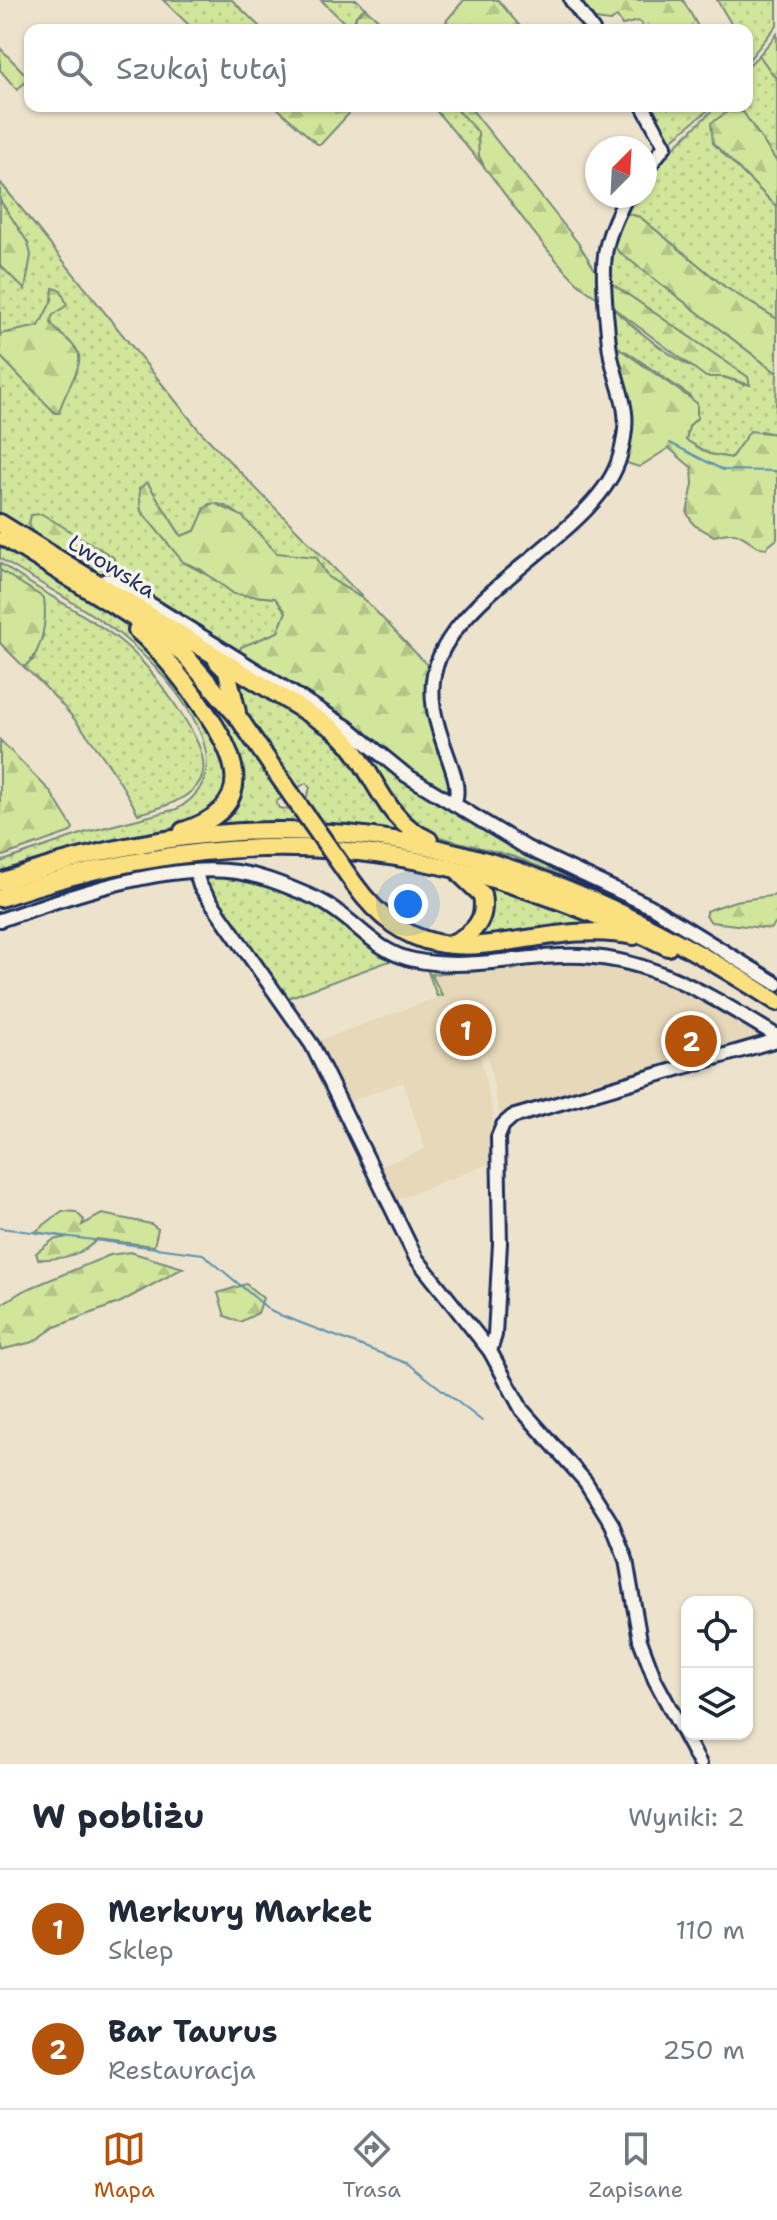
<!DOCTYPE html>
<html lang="pl">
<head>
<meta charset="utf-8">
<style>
	:root { --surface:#fff; --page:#f2f2f3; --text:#1f2937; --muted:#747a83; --line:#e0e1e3; --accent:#b45309 }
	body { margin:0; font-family:"Shantell Sans",sans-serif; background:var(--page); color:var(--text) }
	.controls { position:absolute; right:24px; bottom:24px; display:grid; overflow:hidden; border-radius:16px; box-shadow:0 2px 6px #0004 }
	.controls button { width:72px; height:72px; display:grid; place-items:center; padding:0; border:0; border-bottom:2px solid var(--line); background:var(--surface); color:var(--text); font:40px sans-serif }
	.compass { position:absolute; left:585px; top:136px; width:72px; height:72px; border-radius:50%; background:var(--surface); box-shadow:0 2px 6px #0004; rotate:24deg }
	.you { position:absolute; left:408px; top:904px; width:28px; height:28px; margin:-20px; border:6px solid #fff; border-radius:50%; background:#1a73e8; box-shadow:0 0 0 12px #1a73e833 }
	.badge { display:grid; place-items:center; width:52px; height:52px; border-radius:50%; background:var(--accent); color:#fff; font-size:26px; font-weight:700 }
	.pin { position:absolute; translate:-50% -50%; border:4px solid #fff; box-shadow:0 2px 8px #0006 }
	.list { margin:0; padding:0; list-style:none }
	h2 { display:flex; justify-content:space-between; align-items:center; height:104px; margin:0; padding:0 32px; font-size:34px }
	h2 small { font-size:26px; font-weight:400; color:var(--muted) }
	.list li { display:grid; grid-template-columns:52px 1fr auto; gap:24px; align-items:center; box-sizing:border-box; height:120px; padding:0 32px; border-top:2px solid var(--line) }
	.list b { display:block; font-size:30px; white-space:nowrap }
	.list p { margin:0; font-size:26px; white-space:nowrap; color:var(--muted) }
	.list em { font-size:26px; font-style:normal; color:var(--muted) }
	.icon { flex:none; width:44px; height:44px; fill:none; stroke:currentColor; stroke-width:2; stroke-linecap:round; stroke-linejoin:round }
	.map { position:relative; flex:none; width:777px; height:1764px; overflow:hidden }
	.search { position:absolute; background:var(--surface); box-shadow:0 2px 6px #0004; left:24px; right:24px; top:24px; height:88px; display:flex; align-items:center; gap:20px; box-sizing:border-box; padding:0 28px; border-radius:16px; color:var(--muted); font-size:30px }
	.sheet { height:344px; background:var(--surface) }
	nav { display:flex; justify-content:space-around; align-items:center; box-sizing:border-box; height:112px; border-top:2px solid var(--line); background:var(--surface); font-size:22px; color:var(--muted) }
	nav a { display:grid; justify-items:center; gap:4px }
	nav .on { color:var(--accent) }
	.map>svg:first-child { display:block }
	.built { fill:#e6d8b9 }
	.grass { fill:url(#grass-dots); stroke:#768a7c; stroke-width:2 }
	.forest { fill:url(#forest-firs); stroke:#768a7c; stroke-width:2 }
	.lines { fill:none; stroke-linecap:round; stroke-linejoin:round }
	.stream { stroke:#5d91b2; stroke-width:2 }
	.minor-casing { stroke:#1b2f5e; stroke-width:18 }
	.major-casing { stroke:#1b2f5e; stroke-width:22 }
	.minor { stroke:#f7f3e8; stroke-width:12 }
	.major { stroke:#fbe080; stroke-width:16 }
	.major-bridge-casing { stroke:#1b2f5e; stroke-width:22; stroke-linecap:butt }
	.major-bridge { stroke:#fbe080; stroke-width:16 }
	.labels { text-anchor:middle; stroke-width:7; stroke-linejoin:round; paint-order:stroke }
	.street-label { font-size:22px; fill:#1b2f5e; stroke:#f7f3e8 }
</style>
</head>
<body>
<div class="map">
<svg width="777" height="1764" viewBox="0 0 777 1764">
	<defs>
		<pattern id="grass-dots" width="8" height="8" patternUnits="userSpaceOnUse" patternTransform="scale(2)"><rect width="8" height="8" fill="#d1e69b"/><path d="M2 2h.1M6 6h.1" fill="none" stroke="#b3c688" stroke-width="1.8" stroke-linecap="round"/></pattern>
		<pattern id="forest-firs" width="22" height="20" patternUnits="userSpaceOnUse" patternTransform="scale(2)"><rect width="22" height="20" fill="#d1e69b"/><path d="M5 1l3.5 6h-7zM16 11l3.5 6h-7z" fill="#b3c688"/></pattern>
	</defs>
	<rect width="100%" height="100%" fill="#ede3cc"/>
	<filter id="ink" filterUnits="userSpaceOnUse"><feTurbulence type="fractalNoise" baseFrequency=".0125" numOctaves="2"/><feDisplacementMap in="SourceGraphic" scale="16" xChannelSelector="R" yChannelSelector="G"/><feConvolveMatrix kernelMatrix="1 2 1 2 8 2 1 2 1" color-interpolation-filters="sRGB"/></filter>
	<g filter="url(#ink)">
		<!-- built -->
		<path class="built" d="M 533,964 L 594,964 L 639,969 L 684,988 L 773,1041 L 500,1118 L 487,1053 L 480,1055 L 493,1114 L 493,1162 L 394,1201 L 378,1167 L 425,1149 L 403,1082 L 348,1102 L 317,1041 L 442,996 L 430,974 L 512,967 L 513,970 Z"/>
		<!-- grass -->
		<g class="grass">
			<path d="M 163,0 L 232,0 L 263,30 L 194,30 Z"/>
			<path d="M 321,0 L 357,0 L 365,8 L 356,16 L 352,30 Z"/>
			<path d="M 717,0 L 777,0 L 777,25 L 747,62 L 747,30 L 735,30 Z"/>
			<path d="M 759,55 L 777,80 L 777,162 L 743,112 L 713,143 L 777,207 L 777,319 L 725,287 L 640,217 L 624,213 L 630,196 L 645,196 L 645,175 L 717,106 L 747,106 L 747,67 Z"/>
			<path d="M 432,106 L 454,106 L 478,132 L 479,156 L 485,168 Z"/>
			<path d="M 647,106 L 711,106 L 712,107 L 670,141 Z"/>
			<path d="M 0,182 L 199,430 L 366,601 L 328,577 L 316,557 C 306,557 294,559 284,557 C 254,550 246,500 209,504 L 195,531 L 181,536 L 147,482 L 183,562 L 244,595 L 275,598 L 286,612 L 278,632 L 246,645 L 239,654 L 190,624 L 174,609 L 159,606 L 117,574 L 97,574 L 0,517 Z"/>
			<path d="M 612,232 L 618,251 L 777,373 L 775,434 L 761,431 L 740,445 L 731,458 L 709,454 L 686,440 L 689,426 L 697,418 L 690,396 L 627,352 L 612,349 L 608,304 C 634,328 666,355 698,370 C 714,378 729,376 744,385 L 748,377 L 608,281 Z"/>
			<path d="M 0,543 L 100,605 L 140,637 L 220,737 L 229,785 L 213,812 L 176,828 L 109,840 L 0,871 L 0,862 L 87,832 L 177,809 C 254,765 162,668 118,633 C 83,606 42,585 4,561 L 0,558 Z"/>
			<path d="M 0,563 C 37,591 81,610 118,639 C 141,657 158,680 174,703 C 218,766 218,794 138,814 C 110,760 69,707 24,667 L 33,660 L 43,635 L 15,581 L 0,570 Z"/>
			<path d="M 115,584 L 366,747 L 376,761 L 520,852 L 642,906 L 777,986 L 777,997 L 604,893 L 515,857 L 436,836 L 411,825 L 366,761 Z"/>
			<path d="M 138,624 L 202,678 L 285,795 L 276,802 L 279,808 L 293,810 L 306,799 L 310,788 L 306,783 L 296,789 L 245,716 L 231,671 L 334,734 L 408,835 L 303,823 L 206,827 L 239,775 Z"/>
			<path d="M 210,876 L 253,878 L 325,907 L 399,960 L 539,962 L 512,970 L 511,967 L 431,974 L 442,995 L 437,996 L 427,969 L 392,960 L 285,999 L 205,883 Z"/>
			<path d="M 478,880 L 610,929 L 471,941 L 475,936 Z"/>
		</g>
		<!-- forest -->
		<g class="forest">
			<path d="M 464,0 L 498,0 L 523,30 L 454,30 L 446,21 Z"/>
			<path d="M 575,0 L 683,0 L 700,30 L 642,30 L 642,24 L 638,21 L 622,25 L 617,17 L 610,21 L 588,18 Z"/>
			<path d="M 365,8 L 390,30 L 354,30 L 356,16 Z"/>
			<path d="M 777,34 L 777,80 L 759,55 Z"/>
			<path d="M 0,48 L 29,78 L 17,90 L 0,70 Z"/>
			<path d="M 275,106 L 356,106 L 321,144 L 317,144 Z"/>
			<path d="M 454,106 L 469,106 L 579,244 L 600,278 L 603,299 C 576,297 505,193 485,168 L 479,156 L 478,132 Z"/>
			<path d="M 732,109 L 743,112 L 777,162 L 777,207 L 713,143 L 711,123 Z"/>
			<path d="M 0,200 L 28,243 L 31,255 L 25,290 L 0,265 Z"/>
			<path d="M 624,213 L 640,217 L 725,287 L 777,319 L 777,373 L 618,251 L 612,241 Z"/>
			<path d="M 608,281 L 748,377 L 750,385 L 724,377 L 706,377 L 608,304 Z"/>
			<path d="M 53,288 L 61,290 L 67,305 L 52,316 L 51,323 C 57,334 72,340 78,352 C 85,366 62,395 59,413 L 55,413 L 0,356 L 0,334 L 39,326 L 52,300 Z"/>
			<path d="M 617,347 L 697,403 L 697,418 L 689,426 L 686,440 L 709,454 L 731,458 L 750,431 L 775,434 L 777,409 L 777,539 L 766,548 L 758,547 C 739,534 737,529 714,536 L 694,525 L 687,513 L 693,484 L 692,468 L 669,448 L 639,467 L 624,462 L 625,443 L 612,349 Z"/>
			<path d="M 147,482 L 181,536 L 195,531 L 205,508 L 214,503 L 242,516 L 277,553 L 316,557 L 328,577 L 366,601 L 431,669 L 456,786 L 449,797 L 239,654 L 241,647 L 278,632 L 286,612 L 275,598 L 234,594 L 200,569 L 183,562 L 141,511 L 139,489 Z"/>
			<path d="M 42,514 L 113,557 L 118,568 L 94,568 L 33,533 L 29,524 L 31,515 Z"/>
			<path d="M 0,570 L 44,598 C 47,620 43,653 24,667 L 0,643 Z"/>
			<path d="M 0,740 L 50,791 L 73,828 L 71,832 L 0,857 Z"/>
			<path d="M 777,895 L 777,922 L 771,929 L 711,922 L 706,916 L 706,911 L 735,901 Z"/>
			<path d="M 62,1211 L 76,1212 L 84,1220 L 82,1225 L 102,1214 L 151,1224 L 158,1229 L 154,1246 L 97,1239 C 84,1255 59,1260 38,1259 L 36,1253 L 53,1240 L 67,1237 L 35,1232 Z"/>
			<path d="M 130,1252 L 183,1268 L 121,1302 L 55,1327 L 33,1342 L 0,1350 L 0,1305 L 23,1291 L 110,1255 Z"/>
			<path d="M 246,1284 L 263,1298 L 258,1313 L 240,1322 L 225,1316 L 218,1293 Z"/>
		</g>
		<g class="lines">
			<!-- stream -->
			<g class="stream">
				<path d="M 670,443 L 723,470 L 777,471"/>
				<path d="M 0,1228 L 203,1254 L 272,1312 L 409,1364 L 482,1421"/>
			</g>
			<defs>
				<g id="minor">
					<path d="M 571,0 L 593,30"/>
					<path d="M 643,106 L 665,146 L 645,171"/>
					<path d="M 96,589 L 106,580 L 118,581 L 150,604 L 347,727 L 406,775 L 527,848 L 650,906 L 777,984"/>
					<path d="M 454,804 C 469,773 414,718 439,658 C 470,583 601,528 620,456 C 632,411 622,402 612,361 C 608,345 608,329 606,313 C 602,260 601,245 627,196"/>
					<path d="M 196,873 L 200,886 L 312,1045 L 416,1258 L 490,1351 L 522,1410 L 585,1481 L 612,1524 L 626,1560 L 640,1640 L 655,1680 L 700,1764"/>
					<path d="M 0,920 C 67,897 166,862 237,872 C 264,876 292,888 317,899 C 353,916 373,952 414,960 C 461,970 512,958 559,956 C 645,952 707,994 777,1036"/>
					<path d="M 490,1351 L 495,1335 L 500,1243 L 498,1137 L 503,1125 L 512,1117 L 777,1040"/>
				</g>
				<g id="major">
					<path d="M 0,523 L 332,728 C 374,760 378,818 429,840"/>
					<path d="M 5,538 L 149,627 L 183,653 L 238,717 L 293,797"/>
					<path d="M 137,630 C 162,652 182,678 201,705 C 236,754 261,806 183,831"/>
					<path d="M 217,661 L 227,671 L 237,712"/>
					<path d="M 0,882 C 293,780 523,836 777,1002"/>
					<path d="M 355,885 C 436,998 528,914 634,936"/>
					<path d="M 0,898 C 242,815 439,837 668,947"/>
					<path d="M 453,943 C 474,933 487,920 482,895 L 461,875"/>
				</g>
			</defs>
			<!-- minor casing -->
			<use href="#minor" class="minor-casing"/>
			<!-- major casing -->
			<use href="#major" class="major-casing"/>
			<!-- minor -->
			<use href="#minor" class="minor"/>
			<!-- major -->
			<use href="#major" class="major"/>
			<defs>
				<path id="major-bridge" d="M 293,797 L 355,885"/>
			</defs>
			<!-- major-bridge casing -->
			<use href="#major-bridge" class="major-bridge-casing"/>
			<!-- major-bridge -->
			<use href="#major-bridge" class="major-bridge"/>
		</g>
	</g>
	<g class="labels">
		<!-- street labels -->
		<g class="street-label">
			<text transform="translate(112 566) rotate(32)" y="8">Lwowska</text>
		</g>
	</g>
</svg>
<div class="controls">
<button><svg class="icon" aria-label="locate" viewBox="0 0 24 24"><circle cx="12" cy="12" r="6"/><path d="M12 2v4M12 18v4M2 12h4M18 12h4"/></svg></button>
<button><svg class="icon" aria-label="layers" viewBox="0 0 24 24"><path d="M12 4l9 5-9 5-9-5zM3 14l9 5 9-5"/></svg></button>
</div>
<svg class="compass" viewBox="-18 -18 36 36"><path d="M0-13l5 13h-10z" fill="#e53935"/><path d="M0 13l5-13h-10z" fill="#747a83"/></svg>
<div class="you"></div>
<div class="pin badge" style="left:466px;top:1030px">1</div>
<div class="pin badge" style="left:691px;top:1041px">2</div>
<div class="search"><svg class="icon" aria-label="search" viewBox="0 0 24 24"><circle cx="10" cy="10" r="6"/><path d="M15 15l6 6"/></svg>Szukaj tutaj</div>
</div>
<section class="sheet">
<h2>W pobliżu<small>Wyniki: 2</small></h2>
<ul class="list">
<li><span class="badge">1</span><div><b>Merkury Market</b><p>Sklep</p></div><em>110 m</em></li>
<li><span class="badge">2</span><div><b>Bar Taurus</b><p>Restauracja</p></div><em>250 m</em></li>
</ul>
</section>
<nav>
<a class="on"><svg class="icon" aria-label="map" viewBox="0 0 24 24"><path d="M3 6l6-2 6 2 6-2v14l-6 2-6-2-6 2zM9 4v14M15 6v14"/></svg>Mapa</a>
<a><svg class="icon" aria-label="directions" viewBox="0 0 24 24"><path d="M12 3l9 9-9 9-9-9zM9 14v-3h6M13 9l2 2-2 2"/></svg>Trasa</a>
<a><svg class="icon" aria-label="saved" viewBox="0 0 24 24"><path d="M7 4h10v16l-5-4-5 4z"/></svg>Zapisane</a>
</nav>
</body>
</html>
